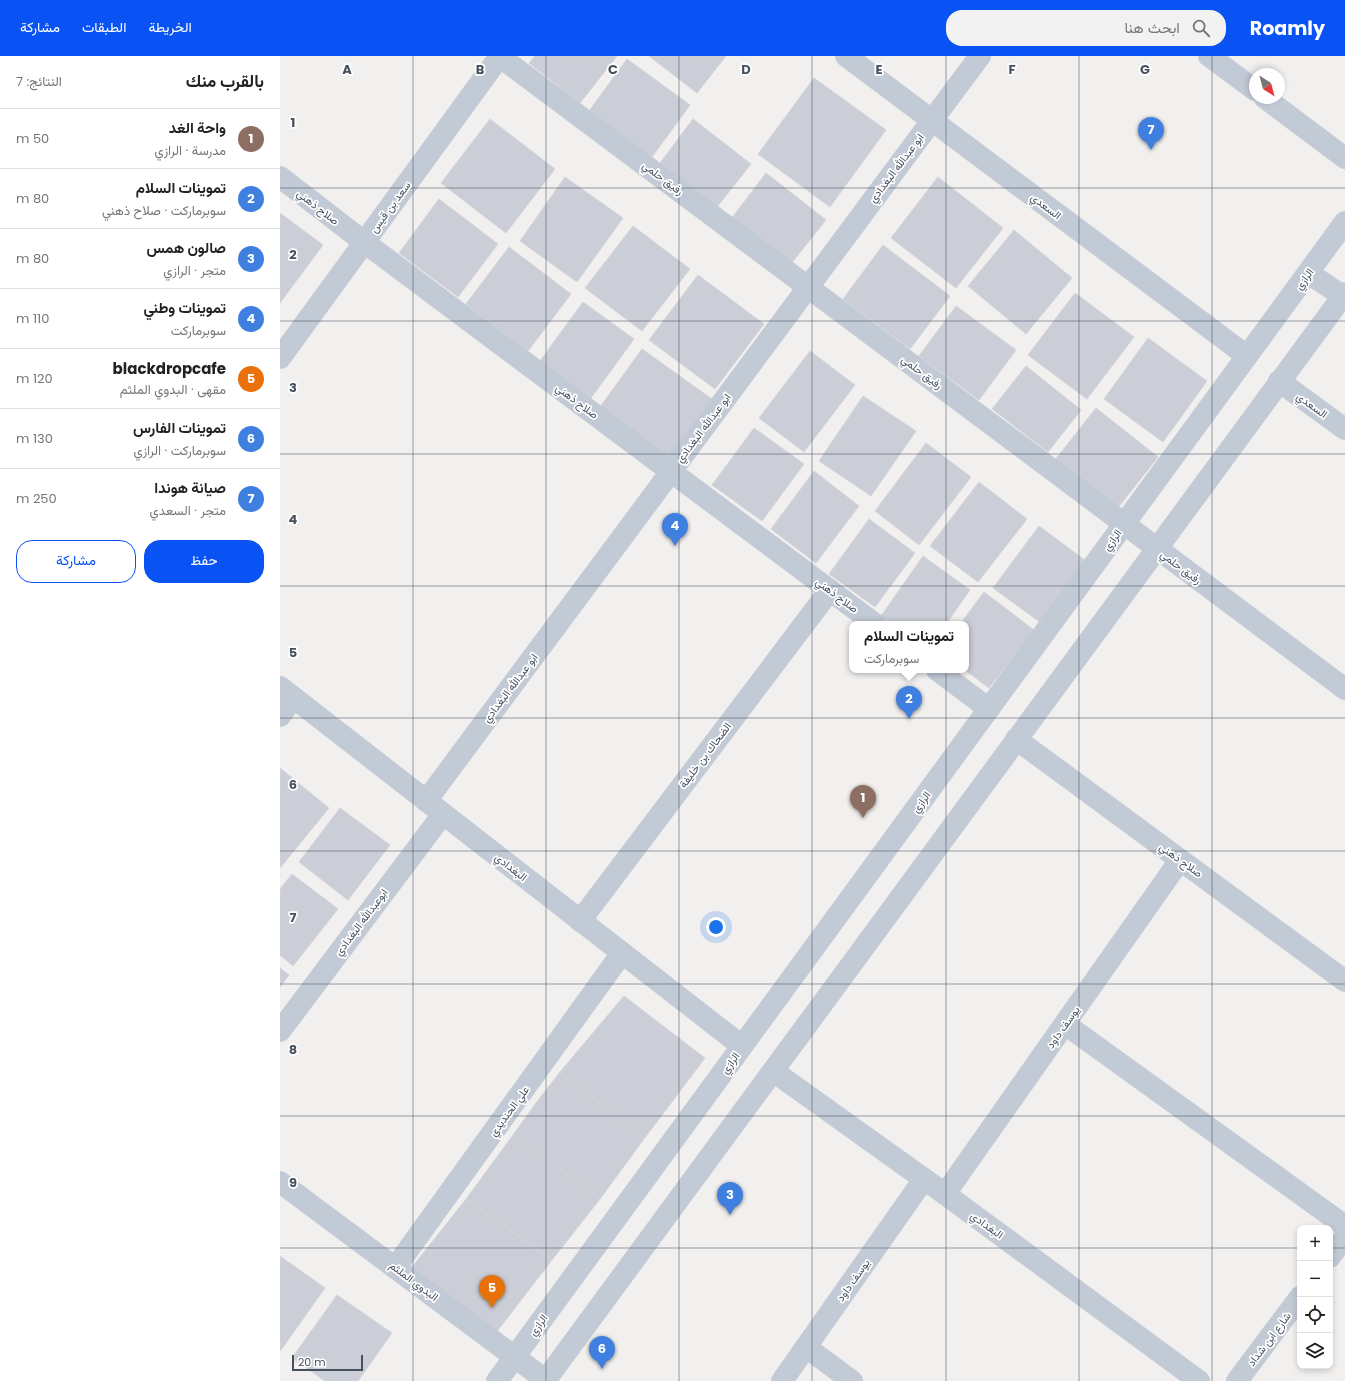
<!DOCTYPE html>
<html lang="ar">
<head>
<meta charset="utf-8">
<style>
	:root { --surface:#fff; --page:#f2f2f2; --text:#222; --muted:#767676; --line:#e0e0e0; --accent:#0952f3 }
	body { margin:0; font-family:Poppins,Vazirmatn,sans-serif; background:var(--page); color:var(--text); direction:rtl }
	.controls { position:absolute; right:12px; bottom:12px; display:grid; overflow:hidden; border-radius:8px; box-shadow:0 2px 6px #0003 }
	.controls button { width:36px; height:36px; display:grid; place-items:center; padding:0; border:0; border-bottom:1px solid var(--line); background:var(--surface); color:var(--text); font:20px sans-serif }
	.compass { position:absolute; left:969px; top:12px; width:36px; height:36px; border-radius:50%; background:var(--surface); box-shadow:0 2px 6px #0003; rotate:144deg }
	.scale { position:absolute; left:12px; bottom:10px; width:71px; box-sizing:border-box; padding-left:4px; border:2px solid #46505f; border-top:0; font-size:11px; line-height:14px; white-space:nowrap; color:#46505f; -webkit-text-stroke:3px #fff; paint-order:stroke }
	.you { position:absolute; left:436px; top:871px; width:14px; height:14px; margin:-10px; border:3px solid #fff; border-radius:50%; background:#1a73e8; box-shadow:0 0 0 6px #1a73e833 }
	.badge { display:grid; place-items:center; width:26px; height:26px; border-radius:50%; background:var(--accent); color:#fff; font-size:13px; font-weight:700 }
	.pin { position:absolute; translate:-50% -33px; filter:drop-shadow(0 1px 2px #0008) }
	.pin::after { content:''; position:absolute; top:21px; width:14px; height:12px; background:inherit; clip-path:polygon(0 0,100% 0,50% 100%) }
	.popup { position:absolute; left:569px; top:565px; width:120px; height:52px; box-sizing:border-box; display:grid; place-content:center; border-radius:8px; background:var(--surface); filter:drop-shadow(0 1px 3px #0005); font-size:13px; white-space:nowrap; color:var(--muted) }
	.popup b { font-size:15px; color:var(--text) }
	.popup::after { content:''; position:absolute; left:50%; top:100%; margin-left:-8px; border:8px solid transparent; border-top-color:var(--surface) }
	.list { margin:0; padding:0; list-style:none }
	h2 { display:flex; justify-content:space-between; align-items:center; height:52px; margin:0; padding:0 16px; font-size:17px }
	h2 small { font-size:13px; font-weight:400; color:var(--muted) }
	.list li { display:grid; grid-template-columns:26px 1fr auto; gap:12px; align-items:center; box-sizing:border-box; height:60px; padding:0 16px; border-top:1px solid var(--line) }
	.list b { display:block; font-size:15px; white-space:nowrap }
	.list p { margin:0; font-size:13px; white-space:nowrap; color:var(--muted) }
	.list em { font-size:13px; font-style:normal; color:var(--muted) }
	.actions { display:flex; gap:8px; padding:12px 16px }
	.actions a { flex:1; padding:9px 0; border:1px solid var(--accent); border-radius:16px; text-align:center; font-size:14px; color:var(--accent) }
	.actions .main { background:var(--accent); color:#fff }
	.icon { flex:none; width:22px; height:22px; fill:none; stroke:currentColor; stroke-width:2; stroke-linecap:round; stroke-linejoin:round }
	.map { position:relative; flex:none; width:1065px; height:1325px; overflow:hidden; direction:ltr }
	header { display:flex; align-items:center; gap:24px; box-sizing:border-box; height:56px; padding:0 20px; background:var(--accent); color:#fff }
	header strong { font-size:19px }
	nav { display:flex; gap:22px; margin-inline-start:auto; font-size:14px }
	.search { width:280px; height:36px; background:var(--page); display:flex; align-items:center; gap:10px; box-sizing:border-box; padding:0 14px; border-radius:16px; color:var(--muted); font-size:15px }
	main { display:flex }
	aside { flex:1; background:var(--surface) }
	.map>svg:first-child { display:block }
	.building { fill:#cbced6; stroke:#d3d4dc }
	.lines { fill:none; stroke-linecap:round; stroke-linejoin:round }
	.minor { stroke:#c2cad6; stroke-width:22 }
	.tertiary { stroke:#c2cad6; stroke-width:22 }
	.grid { fill:none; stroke:#46505f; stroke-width:1; stroke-opacity:0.55 }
	.labels { text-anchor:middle; stroke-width:3.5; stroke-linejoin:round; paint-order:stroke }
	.street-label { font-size:11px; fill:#46505f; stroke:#fff }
	.grid-label { font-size:13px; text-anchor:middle; font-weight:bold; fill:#46505f; stroke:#fff; stroke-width:3.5; stroke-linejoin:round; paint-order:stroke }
</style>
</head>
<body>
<header>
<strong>Roamly</strong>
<div class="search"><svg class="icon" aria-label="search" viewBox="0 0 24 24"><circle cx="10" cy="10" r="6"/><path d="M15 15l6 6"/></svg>ابحث هنا</div>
<nav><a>الخريطة</a><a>الطبقات</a><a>مشاركة</a></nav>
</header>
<main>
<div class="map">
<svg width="1065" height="1325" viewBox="0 0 1065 1325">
	<rect width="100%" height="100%" fill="#f2f0ef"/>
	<!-- building -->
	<g class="building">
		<path d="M 255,0 L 337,0 L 300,47 L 249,7 Z"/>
		<path d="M 369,0 L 446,0 L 417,37 Z"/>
		<path d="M 347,3 L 410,49 L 372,101 L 309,55 Z"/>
		<path d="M 534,22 L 606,74 L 550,151 L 478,98 Z"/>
		<path d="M 210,63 L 275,113 L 226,177 L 161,127 Z"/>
		<path d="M 413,63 L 471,108 L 437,151 L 380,107 Z"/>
		<path d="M 486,117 L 546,164 L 510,209 L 451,163 Z"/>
		<path d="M 285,121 L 343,162 L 297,226 L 240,185 Z"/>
		<path d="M 658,121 L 723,172 L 676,232 L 611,182 Z"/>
		<path d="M 159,143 L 218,188 L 178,241 L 119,197 Z"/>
		<path d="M 0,157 L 43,189 L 0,247 Z"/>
		<path d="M 353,170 L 410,213 L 362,275 L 305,232 Z"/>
		<path d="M 734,174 L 792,222 L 746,278 L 688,230 Z"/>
		<path d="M 603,189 L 670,240 L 630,293 L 563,243 Z"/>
		<path d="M 229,191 L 291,238 L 248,295 L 186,248 Z"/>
		<path d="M 418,219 L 484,268 L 435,333 L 369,284 Z"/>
		<path d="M 795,237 L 854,281 L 807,343 L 748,299 Z"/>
		<path d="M 303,246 L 354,283 L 311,342 L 260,305 Z"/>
		<path d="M 676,250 L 736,294 L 699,344 L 639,300 Z"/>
		<path d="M 868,282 L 927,325 L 883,386 L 824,343 Z"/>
		<path d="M 362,293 L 432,343 L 390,401 L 320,351 Z"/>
		<path d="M 530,295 L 575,329 L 524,396 L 479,362 Z"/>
		<path d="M 746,310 L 801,354 L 768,396 L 712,353 Z"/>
		<path d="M 583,340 L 636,375 L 591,440 L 539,405 Z"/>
		<path d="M 816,352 L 878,401 L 837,453 L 775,404 Z"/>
		<path d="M 474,372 L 524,408 L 482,465 L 432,429 Z"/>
		<path d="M 646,387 L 691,421 L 639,489 L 595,455 Z"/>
		<path d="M 534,415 L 579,450 L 536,507 L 491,473 Z"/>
		<path d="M 699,426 L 747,463 L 698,526 L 650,490 Z"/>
		<path d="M 589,463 L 635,497 L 595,551 L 549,518 Z"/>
		<path d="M 759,470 L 806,505 L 761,567 L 713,532 Z"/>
		<path d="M 643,500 L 690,534 L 666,568 L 612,568 L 601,560 Z"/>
		<path d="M 704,536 L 754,574 L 709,632 L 685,614 L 686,614 L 686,568 L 680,568 Z"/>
		<path d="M 0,712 L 49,752 L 0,812 Z"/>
		<path d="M 60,752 L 110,789 L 68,844 L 19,806 Z"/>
		<path d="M 12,818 L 58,853 L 13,910 L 0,899 L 0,833 Z"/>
		<path d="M 0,912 L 9,919 L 0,931 Z"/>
		<path d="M 344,940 L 425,1002 L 364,1083 L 280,1016 Z"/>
		<path d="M 280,1016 L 364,1083 L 320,1143 L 233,1079 L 256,1047 Z"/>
		<path d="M 233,1079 L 320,1143 L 272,1204 L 186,1143 Z"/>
		<path d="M 186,1143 L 272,1204 L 215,1278 L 129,1215 Z"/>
		<path d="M 0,1200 L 45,1232 L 1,1294 L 0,1294 Z"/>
		<path d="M 57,1239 L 112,1277 L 78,1325 L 45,1325 L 12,1302 Z"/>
	</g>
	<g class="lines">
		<!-- minor -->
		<g class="minor">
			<path d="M 219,0 L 1065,633"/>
			<path d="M 566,0 L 967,300"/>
			<path d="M 929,0 L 975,34"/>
			<path d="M 985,42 L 1065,102"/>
			<path d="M 0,121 L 84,186 L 595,568"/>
			<path d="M 0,302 L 220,0"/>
			<path d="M 999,325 L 1065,373"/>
			<path d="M 657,614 L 709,653"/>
			<path d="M 0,631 L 462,990"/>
			<path d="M 0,660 L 13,642"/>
			<path d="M 736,683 L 1065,925"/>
			<path d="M 146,745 L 700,0"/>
			<path d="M 300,865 L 550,534"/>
			<path d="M 785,968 L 1065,1170"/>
			<path d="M 0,975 L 163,758"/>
			<path d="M 493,1015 L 665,1138 L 919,1325"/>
			<path d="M 0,1126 L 267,1325"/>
			<path d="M 665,1138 L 900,804"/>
			<path d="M 1050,1201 L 1065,1181"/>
			<path d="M 115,1212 L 342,897"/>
			<path d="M 526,1291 L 572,1325"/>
			<path d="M 502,1325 L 644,1123"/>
			<path d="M 957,1325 L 1020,1241"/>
		</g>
		<!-- tertiary -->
		<g class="tertiary">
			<path d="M 1028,217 L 1063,240"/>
			<path d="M 217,1325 L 1065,166"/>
			<path d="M 265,1325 L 1065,237"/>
		</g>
	</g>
	<!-- grid -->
	<path class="grid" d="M 133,0 L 133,1325M 266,0 L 266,1325M 399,0 L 399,1325M 532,0 L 532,1325M 666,0 L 666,1325M 799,0 L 799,1325M 932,0 L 932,1325M 0,132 L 1065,132M 0,265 L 1065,265M 0,398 L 1065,398M 0,530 L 1065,530M 0,662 L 1065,662M 0,795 L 1065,795M 0,928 L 1065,928M 0,1060 L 1065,1060M 0,1192 L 1020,1192M 1050,1192 L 1065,1192"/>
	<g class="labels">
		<!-- street labels -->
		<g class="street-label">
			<text transform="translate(616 112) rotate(-53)" y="4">ابو عبدالله البغدادي</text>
			<text transform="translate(383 122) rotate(37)" y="4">رفيق حلمي</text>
			<text transform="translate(766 150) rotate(37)" y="4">السعدي</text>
			<text transform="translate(38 151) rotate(38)" y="4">صلاح ذهني</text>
			<text transform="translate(110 151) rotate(-54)" y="4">سعد بن قيس</text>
			<text transform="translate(1024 223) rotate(-54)" y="4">الرازي</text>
			<text transform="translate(642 316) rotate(37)" y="4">رفيق حلمي</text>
			<text transform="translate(297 345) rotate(37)" y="4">صلاح ذهني</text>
			<text transform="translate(1032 349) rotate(36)" y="4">السعدي</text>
			<text transform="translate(423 372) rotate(-53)" y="4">ابو عبدالله البغدادي</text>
			<text transform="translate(832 484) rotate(-54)" y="4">الرازي</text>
			<text transform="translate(901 511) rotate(37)" y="4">رفيق حلمي</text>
			<text transform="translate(557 539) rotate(37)" y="4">صلاح ذهني</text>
			<text transform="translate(230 632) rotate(-53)" y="4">ابو عبدالله البغدادي</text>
			<text transform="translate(425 699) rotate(-53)" y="4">الضحاك بن خليفة</text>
			<text transform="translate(641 746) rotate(-54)" y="4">الرازي</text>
			<text transform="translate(901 804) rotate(36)" y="4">صلاح ذهني</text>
			<text transform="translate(231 811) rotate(38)" y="4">البغدادي</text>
			<text transform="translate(81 866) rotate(-53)" y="4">ابوعبدالله البغدادي</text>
			<text transform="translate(783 971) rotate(-55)" y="4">يوسف داود</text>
			<text transform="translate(450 1007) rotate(-54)" y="4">الرازي</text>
			<text transform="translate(229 1055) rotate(-54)" y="4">علي الحنديدي</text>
			<text transform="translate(707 1169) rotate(36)" y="4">البغدادي</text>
			<text transform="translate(573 1224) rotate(-55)" y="4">يوسف داود</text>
			<text transform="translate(134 1225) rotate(37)" y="4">البدوي الملثم</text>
			<text transform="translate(258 1269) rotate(-54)" y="4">الرازي</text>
			<text transform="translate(989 1283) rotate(-53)" y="4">شارع ابن شداد</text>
		</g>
	</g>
	<g class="grid-label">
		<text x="67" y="18">A</text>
		<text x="200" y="18">B</text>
		<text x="333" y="18">C</text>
		<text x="466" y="18">D</text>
		<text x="599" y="18">E</text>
		<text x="732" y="18">F</text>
		<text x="865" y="18">G</text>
		<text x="13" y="71">1</text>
		<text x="13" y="203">2</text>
		<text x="13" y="336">3</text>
		<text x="13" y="468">4</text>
		<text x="13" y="601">5</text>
		<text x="13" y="733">6</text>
		<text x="13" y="866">7</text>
		<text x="13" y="998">8</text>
		<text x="13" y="1131">9</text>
	</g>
</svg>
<div class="controls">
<button>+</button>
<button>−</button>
<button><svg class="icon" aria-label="locate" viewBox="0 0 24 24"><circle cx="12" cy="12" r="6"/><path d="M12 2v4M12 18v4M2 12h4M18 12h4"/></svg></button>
<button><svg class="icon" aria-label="layers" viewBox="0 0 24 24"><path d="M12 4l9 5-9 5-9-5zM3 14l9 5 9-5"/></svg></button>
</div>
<svg class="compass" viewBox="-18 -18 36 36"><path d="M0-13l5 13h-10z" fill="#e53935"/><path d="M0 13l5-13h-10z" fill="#767676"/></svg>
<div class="scale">20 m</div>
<div class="you"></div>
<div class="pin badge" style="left:583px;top:762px;background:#8d6e63">1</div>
<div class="pin badge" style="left:629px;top:663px;background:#3f7fe0">2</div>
<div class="popup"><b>تموينات السلام</b>سوبرماركت</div>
<div class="pin badge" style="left:450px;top:1159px;background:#3f7fe0">3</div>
<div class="pin badge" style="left:395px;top:490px;background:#3f7fe0">4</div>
<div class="pin badge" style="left:212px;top:1252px;background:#e8710a">5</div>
<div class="pin badge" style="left:322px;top:1313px;background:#3f7fe0">6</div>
<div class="pin badge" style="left:871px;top:94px;background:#3f7fe0">7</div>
</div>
<aside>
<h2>بالقرب منك<small>النتائج: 7</small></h2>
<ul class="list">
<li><span class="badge" style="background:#8d6e63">1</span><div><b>واحة الغد</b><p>مدرسة · الرازي</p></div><em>50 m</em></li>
<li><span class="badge" style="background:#3f7fe0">2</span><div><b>تموينات السلام</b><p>سوبرماركت · صلاح ذهني</p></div><em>80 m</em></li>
<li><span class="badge" style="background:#3f7fe0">3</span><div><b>صالون همس</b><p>متجر · الرازي</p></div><em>80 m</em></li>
<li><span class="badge" style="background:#3f7fe0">4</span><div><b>تموينات وطني</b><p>سوبرماركت</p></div><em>110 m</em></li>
<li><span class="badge" style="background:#e8710a">5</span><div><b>blackdropcafe</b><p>مقهى · البدوي الملثم</p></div><em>120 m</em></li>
<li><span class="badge" style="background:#3f7fe0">6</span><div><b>تموينات الفارس</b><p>سوبرماركت · الرازي</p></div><em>130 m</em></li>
<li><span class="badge" style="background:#3f7fe0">7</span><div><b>صيانة هوندا</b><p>متجر · السعدي</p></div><em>250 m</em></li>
</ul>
<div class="actions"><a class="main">حفظ</a><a>مشاركة</a></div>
</aside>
</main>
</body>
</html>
